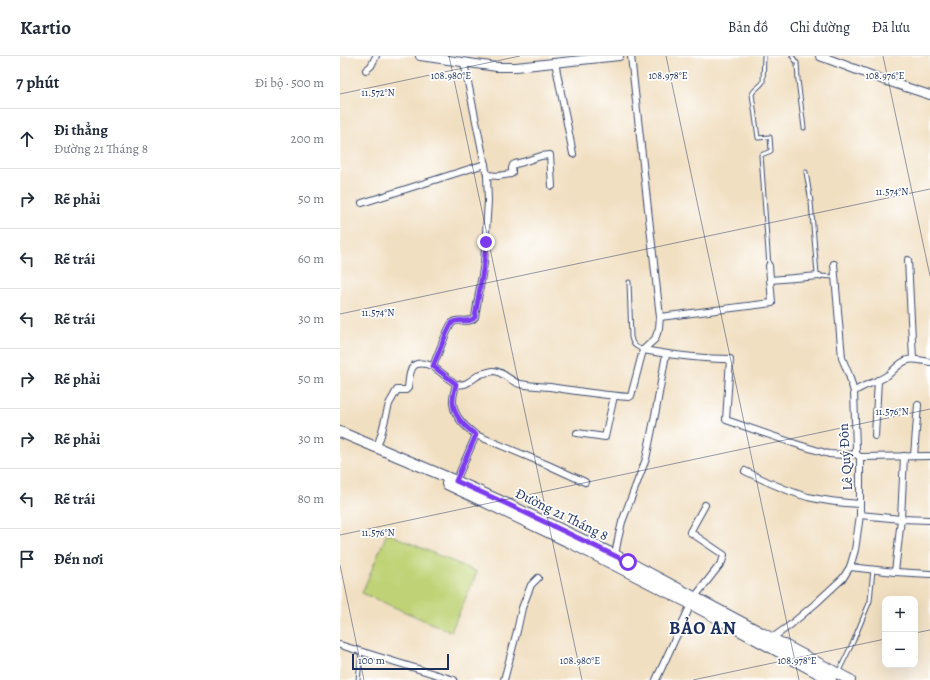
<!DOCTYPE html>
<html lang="vi">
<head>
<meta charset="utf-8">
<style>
	:root { --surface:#fff; --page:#f2f2f3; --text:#1f2937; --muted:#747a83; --line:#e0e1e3 }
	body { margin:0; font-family:Alegreya,serif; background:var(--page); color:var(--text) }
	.controls { position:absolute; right:12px; bottom:12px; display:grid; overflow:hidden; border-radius:8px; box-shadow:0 4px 16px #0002 }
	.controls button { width:36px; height:36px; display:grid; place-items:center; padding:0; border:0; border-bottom:1px solid var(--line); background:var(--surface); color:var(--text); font:20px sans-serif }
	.scale { position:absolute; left:12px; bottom:10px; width:97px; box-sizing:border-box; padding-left:4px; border:2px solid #1b2f5e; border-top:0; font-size:11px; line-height:14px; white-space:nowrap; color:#1b2f5e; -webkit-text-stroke:3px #fff; paint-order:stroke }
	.stop { position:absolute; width:12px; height:12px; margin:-9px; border:3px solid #7c3aed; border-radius:50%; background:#fff }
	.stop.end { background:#7c3aed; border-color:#fff; box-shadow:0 1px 4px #0008 }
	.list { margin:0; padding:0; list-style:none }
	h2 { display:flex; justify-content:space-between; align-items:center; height:52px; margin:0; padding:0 16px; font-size:17px }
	h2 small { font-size:13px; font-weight:400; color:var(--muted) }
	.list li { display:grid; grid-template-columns:26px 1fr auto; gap:12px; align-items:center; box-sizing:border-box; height:60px; padding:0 16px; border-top:1px solid var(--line) }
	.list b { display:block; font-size:15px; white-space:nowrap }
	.list p { margin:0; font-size:13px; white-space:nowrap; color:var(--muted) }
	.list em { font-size:13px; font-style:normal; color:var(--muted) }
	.icon { flex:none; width:22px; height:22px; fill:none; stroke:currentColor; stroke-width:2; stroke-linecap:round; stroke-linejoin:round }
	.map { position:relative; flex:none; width:590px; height:624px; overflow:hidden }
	header { display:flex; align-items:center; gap:24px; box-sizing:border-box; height:56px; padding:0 20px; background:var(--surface); border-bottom:1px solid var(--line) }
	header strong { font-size:19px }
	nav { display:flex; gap:22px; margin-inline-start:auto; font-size:14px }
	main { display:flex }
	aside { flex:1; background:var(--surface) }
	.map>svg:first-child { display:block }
	.green { fill:#bfd376; stroke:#6d816a }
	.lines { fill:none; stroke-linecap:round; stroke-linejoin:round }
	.service-casing { stroke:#3b496d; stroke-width:5 }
	.minor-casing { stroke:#3b496d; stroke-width:8 }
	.tertiary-casing { stroke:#3b496d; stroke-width:10 }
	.primary-casing { stroke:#3b496d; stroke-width:12 }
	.service { stroke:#fff; stroke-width:3 }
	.minor { stroke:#fff; stroke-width:6 }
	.tertiary { stroke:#fff; stroke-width:8 }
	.primary { stroke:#fff; stroke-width:10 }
	.route { stroke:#7c3aed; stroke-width:5 }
	.ticks { fill:none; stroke:#1b2f5e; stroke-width:1; stroke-opacity:0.45 }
	.labels { text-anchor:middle; stroke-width:3.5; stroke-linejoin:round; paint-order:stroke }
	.street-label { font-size:14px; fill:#1b2f5e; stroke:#fff }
	.district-label { font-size:18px; font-weight:bold; letter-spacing:1px; fill:#1b2f5e; stroke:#fff }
	.ticks-label { font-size:10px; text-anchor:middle; fill:#1b2f5e; stroke:#fff; stroke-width:3.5; stroke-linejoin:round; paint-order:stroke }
</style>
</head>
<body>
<header>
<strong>Kartio</strong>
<nav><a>Bản đồ</a><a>Chỉ đường</a><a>Đã lưu</a></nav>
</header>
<main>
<aside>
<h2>7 phút<small>Đi bộ · 500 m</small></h2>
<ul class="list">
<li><svg class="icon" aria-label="ahead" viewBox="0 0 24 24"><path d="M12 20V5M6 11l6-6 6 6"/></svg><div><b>Đi thẳng</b><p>Đường 21 Tháng 8</p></div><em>200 m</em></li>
<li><svg class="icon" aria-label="right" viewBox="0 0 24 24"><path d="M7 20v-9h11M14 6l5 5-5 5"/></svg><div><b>Rẽ phải</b></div><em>50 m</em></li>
<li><svg class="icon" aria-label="left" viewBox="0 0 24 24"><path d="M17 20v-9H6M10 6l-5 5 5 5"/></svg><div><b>Rẽ trái</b></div><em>60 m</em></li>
<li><svg class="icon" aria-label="left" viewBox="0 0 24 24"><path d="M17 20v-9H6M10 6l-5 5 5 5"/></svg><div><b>Rẽ trái</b></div><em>30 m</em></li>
<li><svg class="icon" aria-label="right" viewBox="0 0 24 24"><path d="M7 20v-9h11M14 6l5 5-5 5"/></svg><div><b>Rẽ phải</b></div><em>50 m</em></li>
<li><svg class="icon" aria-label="right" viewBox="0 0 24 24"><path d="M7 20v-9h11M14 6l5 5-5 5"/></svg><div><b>Rẽ phải</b></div><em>30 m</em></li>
<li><svg class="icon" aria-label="left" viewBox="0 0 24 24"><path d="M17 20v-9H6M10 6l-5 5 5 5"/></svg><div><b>Rẽ trái</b></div><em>80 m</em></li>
<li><svg class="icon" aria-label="arrive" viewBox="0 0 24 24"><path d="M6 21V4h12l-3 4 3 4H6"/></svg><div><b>Đến nơi</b></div></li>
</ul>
</aside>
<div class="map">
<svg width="590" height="624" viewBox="0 0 590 624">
	<rect width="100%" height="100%" fill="#fff"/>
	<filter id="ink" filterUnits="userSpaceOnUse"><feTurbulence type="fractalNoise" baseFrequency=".025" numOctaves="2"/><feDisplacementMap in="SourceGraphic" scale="8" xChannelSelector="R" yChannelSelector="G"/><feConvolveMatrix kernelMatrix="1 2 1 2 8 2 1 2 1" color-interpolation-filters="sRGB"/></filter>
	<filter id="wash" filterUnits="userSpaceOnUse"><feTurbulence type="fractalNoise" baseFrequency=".012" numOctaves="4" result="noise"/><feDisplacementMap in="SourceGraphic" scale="16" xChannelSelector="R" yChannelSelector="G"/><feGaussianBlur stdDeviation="0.9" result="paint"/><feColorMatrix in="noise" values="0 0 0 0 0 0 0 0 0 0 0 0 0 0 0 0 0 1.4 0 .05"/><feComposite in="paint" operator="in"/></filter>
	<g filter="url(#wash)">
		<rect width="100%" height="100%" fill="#f1dfc1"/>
		<!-- green -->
		<path class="green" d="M 47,477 L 137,516 L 111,576 L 22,537 Z"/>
	</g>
	<g filter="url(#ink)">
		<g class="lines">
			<defs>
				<g id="service">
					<path d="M 424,0 L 423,26 C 420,31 415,32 412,38 L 418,82 L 430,81 L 431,95 L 421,99 L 429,210"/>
					<path d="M 452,0 L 457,7 L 458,24 L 464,72"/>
					<path d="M 466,116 L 471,146 L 477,218 L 479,220 L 495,221"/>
					<path d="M 289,226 L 291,281 C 293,290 295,290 303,294"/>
					<path d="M 498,617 L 513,586 L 530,545 L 533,513"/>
					<path d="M 18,624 L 21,596"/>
				</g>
				<g id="minor">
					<path d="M 215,6 L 233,98"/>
					<path d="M 26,14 L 31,10 L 36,0"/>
					<path d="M 147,119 L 158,120 L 171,118 L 172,117 L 172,112 L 173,109 L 175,108 L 183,106 L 201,100 L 210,99 L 212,130"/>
					<path d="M 22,147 L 145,108"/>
					<path d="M 568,204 L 573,303"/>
					<path d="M 430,224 L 479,220"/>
					<path d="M 320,261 L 432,247 L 429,210"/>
					<path d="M 303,294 C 332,299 361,303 390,303 L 386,364 L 456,388 L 489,398 L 504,399 L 516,398"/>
					<path d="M 93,310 C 97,301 107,273 112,267 C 119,261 129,269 135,261 L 144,207 L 148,145 L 147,119 L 124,7"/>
					<path d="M 116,328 C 115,333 113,339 113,344 C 112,359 125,371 136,379 L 208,409 L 245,426"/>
					<path d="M 514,336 C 523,328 537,327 548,319 C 554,314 560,306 568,304 C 574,302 583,305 590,306"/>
					<path d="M 237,377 L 265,381 L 274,340"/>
					<path d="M 535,380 L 538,324"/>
					<path d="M 37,391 L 41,379 L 49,348 L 57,334 L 66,334 L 68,332 C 69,325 69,310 77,308 C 90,305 100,316 109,323 C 111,324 114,327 116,328 C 128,331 133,321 141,318 C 144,317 149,316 153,315 C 161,314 171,326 180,328 C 190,330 200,330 210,331 C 236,335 262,339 289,341 L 291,340 L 303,294 L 315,283 L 319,272 L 320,261 L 291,0"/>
					<path d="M 574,400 L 578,349"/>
					<path d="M 520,401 L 590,400"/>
					<path d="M 405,415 C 425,425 446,435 468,441 C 485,445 503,447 520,448"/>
					<path d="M 116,425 L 136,379"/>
					<path d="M 520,459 L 561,463 L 590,464"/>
					<path d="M 275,499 L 278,483 L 282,466 L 306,403 L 316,354 L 326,298"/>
					<path d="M 510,511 L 555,516 L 590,518"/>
					<path d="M 555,516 L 561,463 L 564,400"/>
					<path d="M 432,582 L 449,570 L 475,548 L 503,522 L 510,511 L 515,494 L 520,459 L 520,401 L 516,398 L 516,392 L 514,336 L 509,319 L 502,302 L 494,208"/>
					<path d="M 0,589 L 114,624"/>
					<path d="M 164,624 L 177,575 L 182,552 L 191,529 L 198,522"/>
					<path d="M 316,624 L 354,542 L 382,506 L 384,499 L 350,476 L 365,449"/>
				</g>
				<g id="tertiary">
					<path d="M 80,0 L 157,11 L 176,11 L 279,0"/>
					<path d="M 480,0 L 544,24 L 590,39"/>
				</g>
				<g id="primary">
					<path d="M 0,376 L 116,425 L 165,447 L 275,499 L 510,624"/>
					<path d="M 107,428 L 233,488 L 351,548 L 491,624"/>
				</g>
			</defs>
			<!-- service casing -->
			<use href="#service" class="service-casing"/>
			<!-- minor casing -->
			<use href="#minor" class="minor-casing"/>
			<!-- tertiary casing -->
			<use href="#tertiary" class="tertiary-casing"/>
			<!-- primary casing -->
			<use href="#primary" class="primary-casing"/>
			<!-- service -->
			<use href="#service" class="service"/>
			<!-- minor -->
			<use href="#minor" class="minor"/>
			<!-- tertiary -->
			<use href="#tertiary" class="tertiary"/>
			<!-- primary -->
			<use href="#primary" class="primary"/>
		</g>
	</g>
	<g class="lines" filter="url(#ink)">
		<!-- route -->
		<path class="route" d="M 146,186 L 144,208 L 135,261 C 129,269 119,261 112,267 C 107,273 97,302 93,310 L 116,328 C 115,333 113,339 113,344 C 112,359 125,371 136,379 L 116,425 L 165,447 L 288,506"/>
	</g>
	<!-- ticks -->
	<path class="ticks" d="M 109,0 L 242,624M 326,0 L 459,624M 543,0 L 590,220M 0,38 L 180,0M 0,258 L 590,133M 0,479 L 590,353M 0,509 L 24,624M 575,577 L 590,574M 353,624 L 545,583"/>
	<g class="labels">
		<!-- street labels -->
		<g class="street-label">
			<text transform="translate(505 401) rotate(-94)" y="5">Lê Quý Đôn</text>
			<text transform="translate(222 458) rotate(26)" y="5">Đường 21 Tháng 8</text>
		</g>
		<!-- district labels -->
		<g class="district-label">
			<text x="363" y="578">BẢO AN</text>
		</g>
	</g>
	<g class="ticks-label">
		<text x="111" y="23">108.980°E</text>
		<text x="328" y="23">108.978°E</text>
		<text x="545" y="23">108.976°E</text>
		<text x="38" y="40">11.572°N</text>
		<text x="552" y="139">11.574°N</text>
		<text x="38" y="260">11.574°N</text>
		<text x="552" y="359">11.576°N</text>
		<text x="38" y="480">11.576°N</text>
		<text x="240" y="608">108.980°E</text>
		<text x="457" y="608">108.978°E</text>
	</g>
</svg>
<div class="controls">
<button>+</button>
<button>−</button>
</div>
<div class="scale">100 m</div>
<div class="stop" style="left:288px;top:506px"></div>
<div class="stop end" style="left:146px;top:186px"></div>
</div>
</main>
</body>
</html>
